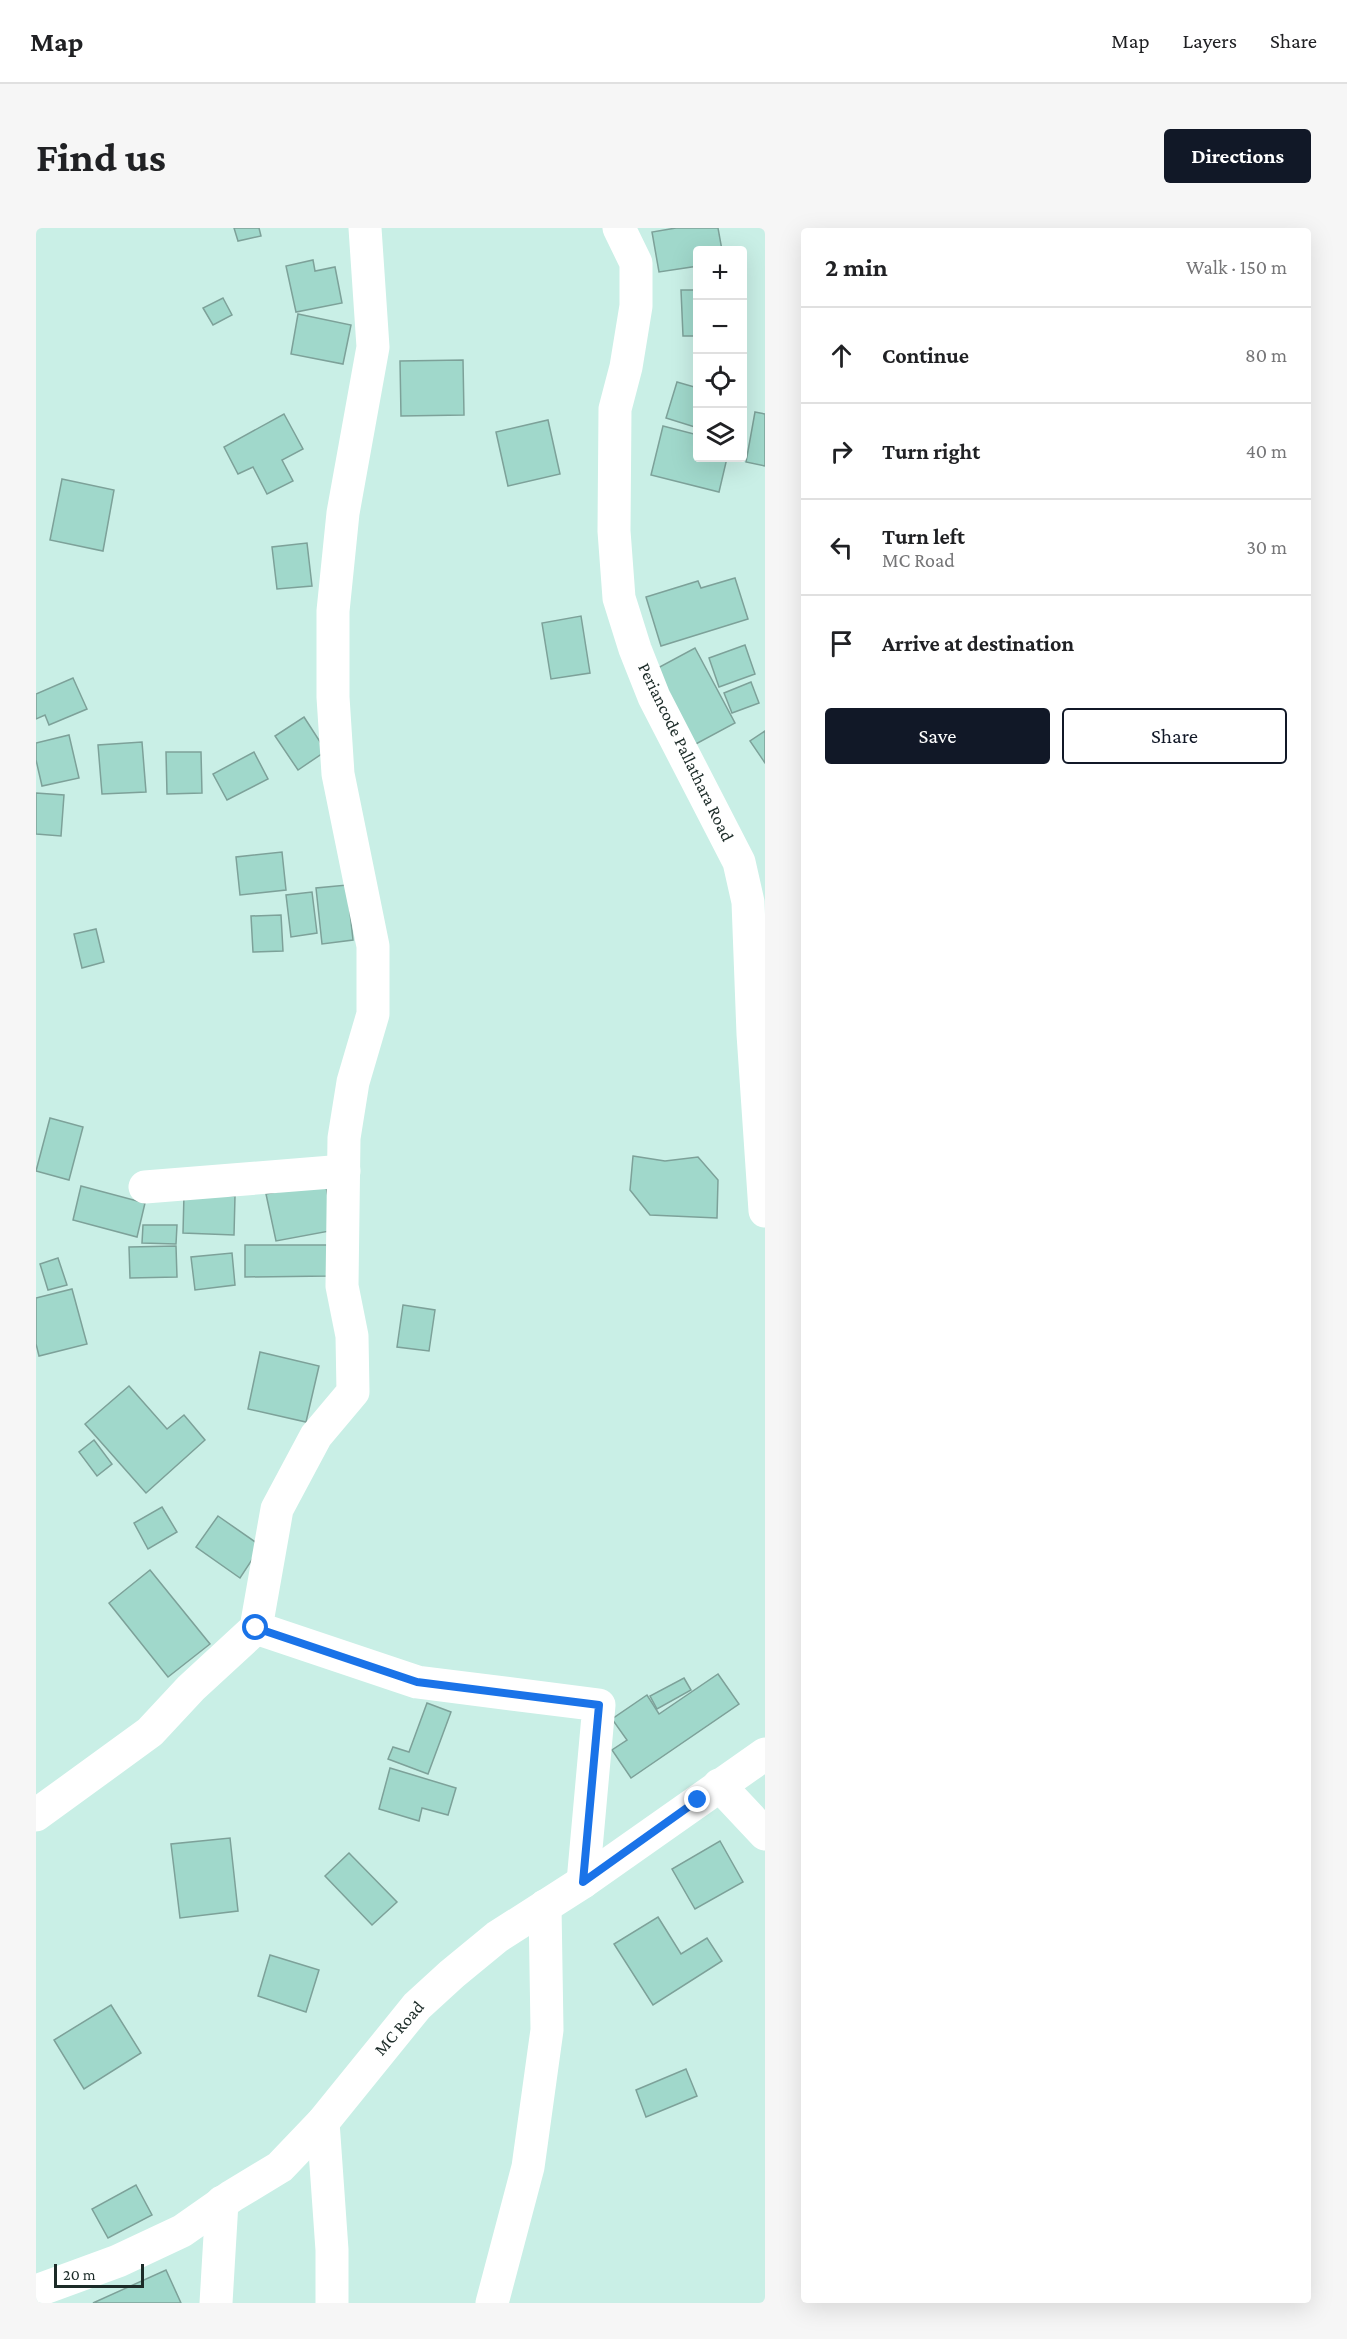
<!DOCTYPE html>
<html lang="en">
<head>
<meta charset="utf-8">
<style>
	:root { --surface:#fff; --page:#f6f6f6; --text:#202124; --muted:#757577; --line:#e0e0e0; --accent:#111827 }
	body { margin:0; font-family:"Crimson Pro",serif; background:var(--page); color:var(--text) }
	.controls { position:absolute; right:18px; top:18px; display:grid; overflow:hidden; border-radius:6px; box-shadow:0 6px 24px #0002 }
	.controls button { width:54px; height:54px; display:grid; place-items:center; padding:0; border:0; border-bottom:2px solid var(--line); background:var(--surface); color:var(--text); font:30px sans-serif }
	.scale { position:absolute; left:18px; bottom:15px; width:90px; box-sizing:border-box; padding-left:6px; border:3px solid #1c2b28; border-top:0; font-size:16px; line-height:21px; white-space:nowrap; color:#1c2b28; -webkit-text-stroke:4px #fff; paint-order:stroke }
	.stop { position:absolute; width:18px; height:18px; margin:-14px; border:4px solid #1a73e8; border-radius:50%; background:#fff }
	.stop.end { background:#1a73e8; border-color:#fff; box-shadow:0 2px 6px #0008 }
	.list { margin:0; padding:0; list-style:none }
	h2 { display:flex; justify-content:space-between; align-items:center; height:78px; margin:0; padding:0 24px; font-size:26px }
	h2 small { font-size:20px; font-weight:400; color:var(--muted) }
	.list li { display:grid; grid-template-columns:39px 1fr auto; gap:18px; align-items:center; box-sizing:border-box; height:96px; padding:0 24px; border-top:2px solid var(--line) }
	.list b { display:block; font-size:22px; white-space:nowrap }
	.list p { margin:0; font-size:20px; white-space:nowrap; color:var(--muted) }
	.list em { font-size:20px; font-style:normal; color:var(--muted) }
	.actions { display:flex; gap:12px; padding:18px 24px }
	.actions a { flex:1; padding:14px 0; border:2px solid var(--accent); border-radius:6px; text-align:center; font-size:21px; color:var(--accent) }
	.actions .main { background:var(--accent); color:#fff }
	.icon { flex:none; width:33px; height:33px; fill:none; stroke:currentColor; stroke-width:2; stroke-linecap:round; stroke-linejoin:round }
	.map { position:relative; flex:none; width:729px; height:2075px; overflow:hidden; border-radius:6px }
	header { display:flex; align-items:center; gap:36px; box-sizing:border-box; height:84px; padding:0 30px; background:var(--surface); border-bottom:2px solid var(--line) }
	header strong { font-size:28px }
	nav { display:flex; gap:33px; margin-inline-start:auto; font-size:21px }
	.intro { display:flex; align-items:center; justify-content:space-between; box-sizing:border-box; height:144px; padding:0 36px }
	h1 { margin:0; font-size:42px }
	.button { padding:15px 27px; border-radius:6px; background:var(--accent); color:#fff; font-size:21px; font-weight:700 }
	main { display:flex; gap:36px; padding:0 36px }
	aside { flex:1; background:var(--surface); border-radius:6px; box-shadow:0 6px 24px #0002 }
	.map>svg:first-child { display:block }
	.building { fill:#a0d8cb; stroke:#7da199; stroke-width:1.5 }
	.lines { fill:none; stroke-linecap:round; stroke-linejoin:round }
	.minor { stroke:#fff; stroke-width:33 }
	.major { stroke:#fff; stroke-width:33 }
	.route { stroke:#1a73e8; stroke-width:8 }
	.labels { text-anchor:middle; stroke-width:5; stroke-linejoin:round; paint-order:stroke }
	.street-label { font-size:18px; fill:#1c2b28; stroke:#fff }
</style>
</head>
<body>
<header>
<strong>Map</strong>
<nav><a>Map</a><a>Layers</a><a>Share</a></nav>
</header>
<div class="intro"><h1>Find us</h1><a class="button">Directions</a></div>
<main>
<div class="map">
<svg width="729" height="2075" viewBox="0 0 729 2075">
	<rect width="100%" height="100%" fill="#c9efe6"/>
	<!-- building -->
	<g class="building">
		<path d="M 198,0 L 223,0 L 225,8 L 202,13 Z"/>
		<path d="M 640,0 L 682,0 L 686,22 L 662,22 L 662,38 L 623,44 L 616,4 Z"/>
		<path d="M 277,32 L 279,43 L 299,39 L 306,75 L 260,84 L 250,38 Z"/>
		<path d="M 645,62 L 662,62 L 662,108 L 647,108 Z"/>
		<path d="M 187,70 L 196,87 L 177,97 L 167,80 Z"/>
		<path d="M 262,86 L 315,97 L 307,136 L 255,126 Z"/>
		<path d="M 427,132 L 428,187 L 365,188 L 364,133 Z"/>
		<path d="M 641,154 L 662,160 L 662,200 L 630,190 Z"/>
		<path d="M 719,184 L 729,186 L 729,238 L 710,234 Z"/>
		<path d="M 248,186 L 267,221 L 246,232 L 257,253 L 231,266 L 217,239 L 202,246 L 188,219 Z"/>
		<path d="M 512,192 L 524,246 L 472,258 L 460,204 Z"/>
		<path d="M 627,198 L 662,207 L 662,230 L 691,230 L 683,264 L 615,247 Z"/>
		<path d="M 26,251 L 78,262 L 67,323 L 14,312 Z"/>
		<path d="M 271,315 L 276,358 L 241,361 L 236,319 Z"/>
		<path d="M 699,350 L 712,391 L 625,418 L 610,369 L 662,353 L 665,360 Z"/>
		<path d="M 545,388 L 554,445 L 515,451 L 506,395 Z"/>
		<path d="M 709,417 L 719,446 L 683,459 L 673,430 Z"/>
		<path d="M 659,420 L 699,495 L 658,517 L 618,442 Z"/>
		<path d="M 37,450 L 51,481 L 13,497 L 9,487 L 0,491 L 0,466 Z"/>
		<path d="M 715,454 L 723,475 L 696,485 L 688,465 Z"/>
		<path d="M 268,489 L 290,523 L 262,542 L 239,508 Z"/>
		<path d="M 729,503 L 729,535 L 714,513 Z"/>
		<path d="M 33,507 L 43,550 L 6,558 L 0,532 L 0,515 Z"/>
		<path d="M 106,514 L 110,564 L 66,566 L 62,517 Z"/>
		<path d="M 130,524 L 165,524 L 166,565 L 131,566 Z"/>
		<path d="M 218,524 L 232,551 L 191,572 L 177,546 Z"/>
		<path d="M 0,565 L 28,567 L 25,608 L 0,606 Z"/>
		<path d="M 246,624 L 250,662 L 204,667 L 200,629 Z"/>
		<path d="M 311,657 L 317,712 L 286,716 L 280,660 Z"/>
		<path d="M 276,664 L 281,705 L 255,709 L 250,667 Z"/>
		<path d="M 245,687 L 247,723 L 217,724 L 215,688 Z"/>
		<path d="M 60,701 L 68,734 L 46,740 L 38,706 Z"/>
		<path d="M 14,890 L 47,899 L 33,952 L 0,943 Z"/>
		<path d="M 597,928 L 629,933 L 662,929 L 682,952 L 681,990 L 614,987 L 594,962 Z"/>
		<path d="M 289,954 L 299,1002 L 240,1013 L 230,966 Z"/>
		<path d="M 45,958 L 109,975 L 101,1009 L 37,992 Z"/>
		<path d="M 148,966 L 199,968 L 198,1007 L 147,1005 Z"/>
		<path d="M 107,997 L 141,997 L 140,1016 L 106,1015 Z"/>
		<path d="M 209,1017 L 291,1017 L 292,1048 L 209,1049 Z"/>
		<path d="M 140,1018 L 141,1049 L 94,1050 L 93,1019 Z"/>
		<path d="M 196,1025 L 199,1057 L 159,1062 L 155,1029 Z"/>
		<path d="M 22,1030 L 31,1057 L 12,1062 L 4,1036 Z"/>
		<path d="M 36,1061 L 51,1116 L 3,1128 L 0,1116 L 0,1070 Z"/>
		<path d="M 367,1077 L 399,1082 L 393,1123 L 361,1119 Z"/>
		<path d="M 224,1124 L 283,1138 L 270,1194 L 212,1181 Z"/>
		<path d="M 93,1158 L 131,1201 L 148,1187 L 169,1212 L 110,1265 L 49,1196 Z"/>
		<path d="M 58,1212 L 76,1236 L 61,1248 L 43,1224 Z"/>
		<path d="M 126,1279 L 141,1304 L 112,1321 L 98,1295 Z"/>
		<path d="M 182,1288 L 225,1318 L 204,1350 L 160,1319 Z"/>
		<path d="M 114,1342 L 174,1416 L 132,1449 L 73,1375 Z"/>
		<path d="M 682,1446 L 703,1476 L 595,1550 L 576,1522 L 591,1512 L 576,1491 L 611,1467 L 623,1486 Z"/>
		<path d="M 648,1450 L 655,1462 L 621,1481 L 614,1468 Z"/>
		<path d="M 391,1475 L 415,1484 L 392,1546 L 352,1531 L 357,1519 L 373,1524 Z"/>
		<path d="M 354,1540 L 420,1560 L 412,1587 L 386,1580 L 383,1593 L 343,1581 Z"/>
		<path d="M 194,1610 L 202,1683 L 144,1690 L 135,1616 Z"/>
		<path d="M 684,1613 L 707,1654 L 659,1681 L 636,1641 Z"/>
		<path d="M 313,1625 L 361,1674 L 336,1697 L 289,1648 Z"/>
		<path d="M 622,1689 L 645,1726 L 671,1710 L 686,1733 L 617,1777 L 578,1716 Z"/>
		<path d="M 234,1727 L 283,1742 L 270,1784 L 222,1768 Z"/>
		<path d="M 75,1777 L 105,1825 L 48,1861 L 18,1812 Z"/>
		<path d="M 650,1841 L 661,1868 L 610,1889 L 600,1862 Z"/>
		<path d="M 100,1957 L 116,1987 L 72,2010 L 56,1981 Z"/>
		<path d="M 130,2042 L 145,2075 L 57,2075 Z"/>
	</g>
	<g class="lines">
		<!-- minor -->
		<g class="minor">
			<path d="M 109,959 L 308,943"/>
			<path d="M 220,1400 L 381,1454 L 563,1477 L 547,1654"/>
			<path d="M 683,1557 L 729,1606"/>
			<path d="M 0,1587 L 114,1504 L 155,1460 L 220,1400 L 241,1281 L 280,1208 L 317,1164 L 316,1108 L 306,1058 L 308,910 L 317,854 L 337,786 L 337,718 L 302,546 L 297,469 L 297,383 L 307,285 L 337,119 L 329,0"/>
			<path d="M 287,1894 L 296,2022 L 296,2075"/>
			<path d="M 180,2075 L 186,1974"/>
			<path d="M 456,2075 L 492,1939 L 511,1802 L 509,1678"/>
		</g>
		<!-- major -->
		<g class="major">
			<path d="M 583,0 L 600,35 L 600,78 L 590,139 L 579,181 L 578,303 L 583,370 L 599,421 L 618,469 L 703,634 L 712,674 L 717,806 L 729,983"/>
			<path d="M 0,2063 L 82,2033 L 146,2003 L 196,1968 L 244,1939 L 287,1894 L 381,1778 L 416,1746 L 461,1709 L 547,1654 L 729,1526"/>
		</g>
	</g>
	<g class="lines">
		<!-- route -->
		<path class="route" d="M 220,1400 L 381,1454 L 563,1477 L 547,1654 L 662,1572"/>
	</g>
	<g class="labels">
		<!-- street labels -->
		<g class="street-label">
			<text transform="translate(650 524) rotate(64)" y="6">Periancode Pallathara Road</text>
			<text transform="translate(363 1800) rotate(-49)" y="6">MC Road</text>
		</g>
	</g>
</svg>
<div class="controls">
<button>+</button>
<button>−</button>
<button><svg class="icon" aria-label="locate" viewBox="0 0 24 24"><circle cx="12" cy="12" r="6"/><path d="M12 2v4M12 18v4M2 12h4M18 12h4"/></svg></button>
<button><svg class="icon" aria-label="layers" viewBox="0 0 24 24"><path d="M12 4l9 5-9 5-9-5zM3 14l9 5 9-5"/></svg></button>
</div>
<div class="scale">20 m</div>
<div class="stop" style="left:220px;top:1400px"></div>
<div class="stop end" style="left:662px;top:1572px"></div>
</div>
<aside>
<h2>2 min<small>Walk · 150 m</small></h2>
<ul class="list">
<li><svg class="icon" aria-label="ahead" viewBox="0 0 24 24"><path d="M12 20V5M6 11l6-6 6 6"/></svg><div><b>Continue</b></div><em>80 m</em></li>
<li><svg class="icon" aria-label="right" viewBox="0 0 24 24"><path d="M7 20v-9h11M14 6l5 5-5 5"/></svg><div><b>Turn right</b></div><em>40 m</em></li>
<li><svg class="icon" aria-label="left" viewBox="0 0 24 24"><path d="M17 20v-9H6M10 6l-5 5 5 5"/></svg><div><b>Turn left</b><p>MC Road</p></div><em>30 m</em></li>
<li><svg class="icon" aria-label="arrive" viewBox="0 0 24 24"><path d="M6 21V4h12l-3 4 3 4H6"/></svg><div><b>Arrive at destination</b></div></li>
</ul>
<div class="actions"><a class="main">Save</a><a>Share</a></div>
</aside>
</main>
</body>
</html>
